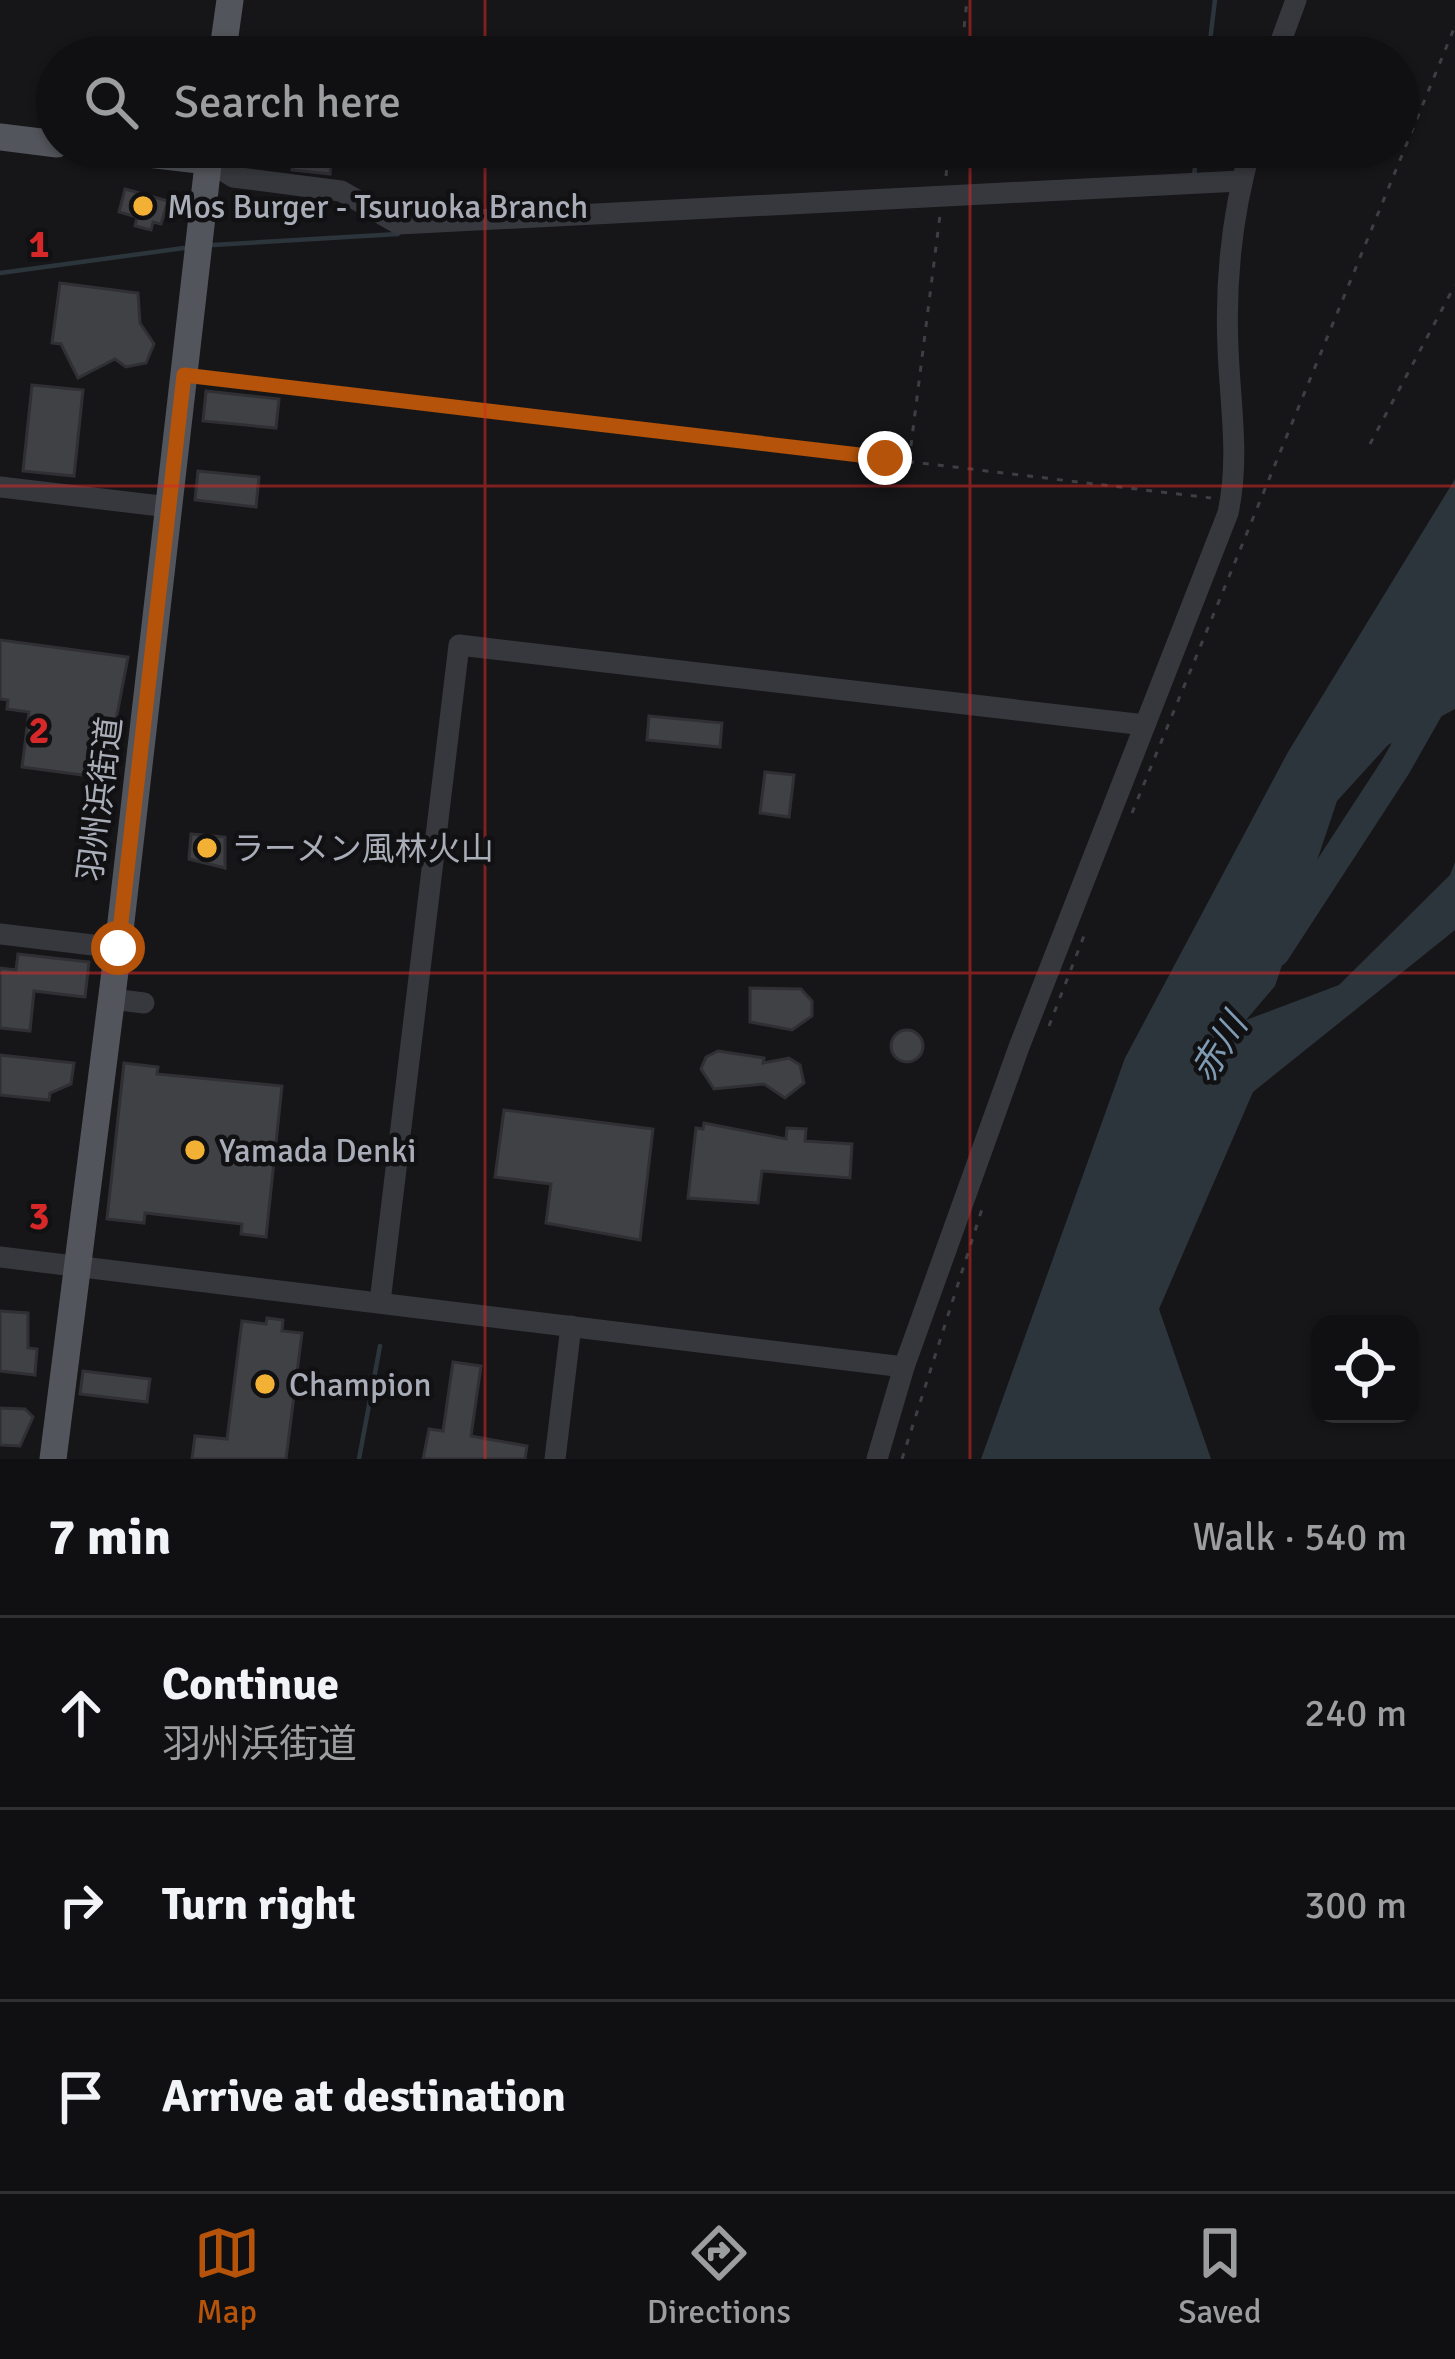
<!DOCTYPE html>
<html lang="en">
<head>
<meta charset="utf-8">
<style>
	:root { --surface:#101012; --page:#19191b; --text:#f1f3f6; --muted:#9c9d9f; --line:#303032; --accent:#b45309 }
	body { margin:0; font-family:Signika,"Noto Sans JP",sans-serif; background:var(--page); color:var(--text) }
	.controls { position:absolute; right:36px; bottom:36px; display:grid; overflow:hidden; border-radius:24px; box-shadow:0 3px 9px #0004 }
	.controls button { width:108px; height:108px; display:grid; place-items:center; padding:0; border:0; border-bottom:3px solid var(--line); background:var(--surface); color:var(--text); font:60px sans-serif }
	.stop { position:absolute; width:36px; height:36px; margin:-27px; border:9px solid #b45309; border-radius:50%; background:#fff }
	.stop.end { background:#b45309; border-color:#fff; box-shadow:0 3px 12px #0008 }
	.list { margin:0; padding:0; list-style:none }
	h2 { display:flex; justify-content:space-between; align-items:center; height:156px; margin:0; padding:0 48px; font-size:51px }
	h2 small { font-size:39px; font-weight:400; color:var(--muted) }
	.list li { display:grid; grid-template-columns:78px 1fr auto; gap:36px; align-items:center; box-sizing:border-box; height:192px; padding:0 48px; border-top:3px solid var(--line) }
	.list b { display:block; font-size:45px; white-space:nowrap }
	.list p { margin:0; font-size:39px; white-space:nowrap; color:var(--muted) }
	.list em { font-size:39px; font-style:normal; color:var(--muted) }
	.icon { flex:none; width:66px; height:66px; fill:none; stroke:currentColor; stroke-width:2; stroke-linecap:round; stroke-linejoin:round }
	.map { position:relative; flex:none; width:1455px; height:1459px; overflow:hidden }
	.search { position:absolute; background:var(--surface); box-shadow:0 3px 9px #0004; left:36px; right:36px; top:36px; height:132px; display:flex; align-items:center; gap:30px; box-sizing:border-box; padding:0 42px; border-radius:66px; color:var(--muted); font-size:45px }
	.sheet { height:732px; background:var(--surface) }
	nav { display:flex; justify-content:space-around; align-items:center; box-sizing:border-box; height:168px; border-top:3px solid var(--line); background:var(--surface); font-size:33px; color:var(--muted) }
	nav a { display:grid; justify-items:center; gap:6px }
	nav .on { color:var(--accent) }
	.map>svg:first-child { display:block }
	.water { fill:#2c353c }
	.lines { fill:none; stroke-linecap:round; stroke-linejoin:round }
	.stream { stroke:#2c353c; stroke-width:4.5 }
	.river { stroke:#2c353c; stroke-width:30 }
	.building { fill:#404145; stroke:#303034; stroke-width:3 }
	.path { stroke:#3d3f44; stroke-width:3; stroke-dasharray:6 9; stroke-linecap:butt }
	.minor { stroke:#37383d; stroke-width:21 }
	.major { stroke:#53555c; stroke-width:27 }
	.route { stroke:#b45309; stroke-width:15 }
	.grid { fill:none; stroke:#d62828; stroke-width:3; stroke-opacity:0.55 }
	.poi-dot { fill:#f2b134; stroke:#111113; stroke-width:4.5 }
	.labels { text-anchor:middle; stroke-width:9; stroke-linejoin:round; paint-order:stroke }
	.poi-label { font-size:33px; fill:#a8adb8; stroke:#111113; text-anchor:start }
	.street-label { font-size:33px; fill:#a8adb8; stroke:#111113 }
	.water-label { font-size:36px; font-style:italic; fill:#7f9bb3; stroke:#111113 }
	.grid-label { font-size:39px; text-anchor:middle; font-weight:bold; fill:#d62828; stroke:#111113; stroke-width:9; stroke-linejoin:round; paint-order:stroke }
</style>
</head>
<body>
<div class="map">
<svg width="1455" height="1459" viewBox="0 0 1455 1459">
	<rect width="100%" height="100%" fill="#161618"/>
	<!-- water -->
	<path class="water" d="M 1455,479 L 1455,709 L 1388,745 L 1337,801 L 1275,986 L 1246,1020 L 1339,985 L 1450,875 L 1455,862 L 1455,930 L 1253,1092 L 1159,1309 L 1211,1459 L 981,1459 L 1125,1058 L 1288,752 Z"/>
	<g class="lines">
		<!-- stream -->
		<g class="stream">
			<path d="M 1208,57 L 1215,0"/>
			<path d="M 1194,177 L 1197,147"/>
			<path d="M 213,245 L 398,234"/>
			<path d="M 0,273 L 184,248"/>
			<path d="M 359,1459 L 380,1346"/>
		</g>
		<!-- river -->
		<path class="river" d="M 1275,952 L 1396,766 L 1455,662"/>
	</g>
	<!-- building -->
	<g class="building">
		<path d="M 295,147 L 332,147 L 330,174 L 292,170 Z"/>
		<path d="M 125,189 L 168,201 L 161,224 L 153,222 L 151,230 L 135,226 L 137,217 L 119,212 Z"/>
		<path d="M 60,283 L 138,293 L 140,323 L 154,344 L 146,363 L 126,367 L 115,359 L 78,378 L 61,344 L 52,343 Z"/>
		<path d="M 32,385 L 83,390 L 74,476 L 23,471 Z"/>
		<path d="M 206,391 L 279,399 L 276,428 L 203,421 Z"/>
		<path d="M 198,471 L 259,477 L 256,507 L 195,500 Z"/>
		<path d="M 0,640 L 128,657 L 105,778 L 22,767 L 29,712 L 7,709 L 8,700 L 0,699 Z"/>
		<path d="M 649,716 L 722,723 L 720,747 L 647,740 Z"/>
		<path d="M 765,772 L 794,775 L 789,817 L 760,813 Z"/>
		<path d="M 191,834 L 225,837 L 225,868 L 189,859 Z"/>
		<path d="M 18,954 L 89,962 L 85,997 L 34,991 L 30,1031 L 0,1028 L 0,968 L 16,970 Z"/>
		<path d="M 750,988 L 801,989 L 812,1001 L 812,1016 L 792,1030 L 750,1022 Z"/>
		<circle cx="907" cy="1046" r="16"/>
		<path d="M 718,1051 L 764,1058 L 763,1063 L 789,1058 L 800,1065 L 804,1083 L 785,1098 L 764,1084 L 714,1089 L 701,1069 L 706,1057 Z"/>
		<path d="M 0,1055 L 74,1063 L 71,1084 L 50,1093 L 49,1100 L 0,1095 Z"/>
		<path d="M 124,1063 L 158,1067 L 157,1074 L 282,1086 L 266,1237 L 241,1234 L 242,1224 L 145,1213 L 144,1223 L 107,1219 Z"/>
		<path d="M 504,1110 L 653,1129 L 640,1240 L 546,1223 L 551,1184 L 495,1177 Z"/>
		<path d="M 704,1123 L 786,1139 L 787,1128 L 806,1129 L 805,1141 L 852,1144 L 850,1178 L 762,1171 L 758,1203 L 688,1198 L 696,1128 L 703,1129 Z"/>
		<path d="M 0,1311 L 28,1313 L 28,1348 L 37,1349 L 35,1375 L 0,1371 Z"/>
		<path d="M 267,1318 L 283,1320 L 282,1331 L 302,1333 L 286,1459 L 192,1459 L 195,1436 L 227,1439 L 242,1321 L 266,1324 Z"/>
		<path d="M 453,1362 L 481,1366 L 471,1436 L 527,1446 L 525,1459 L 423,1459 L 429,1429 L 443,1431 Z"/>
		<path d="M 83,1371 L 150,1379 L 147,1402 L 80,1394 Z"/>
		<path d="M 0,1408 L 25,1409 L 33,1417 L 20,1446 L 0,1445 Z"/>
	</g>
	<g class="lines">
		<!-- path -->
		<g class="path">
			<path d="M 961,57 L 967,0"/>
			<path d="M 946,176 L 949,147"/>
			<path d="M 208,377 L 1211,498"/>
			<path d="M 1370,444 L 1455,285"/>
			<path d="M 909,461 L 940,215"/>
			<path d="M 1132,813 L 1455,26"/>
			<path d="M 1049,1026 L 1087,928"/>
			<path d="M 902,1459 L 982,1209"/>
		</g>
		<!-- minor -->
		<g class="minor">
			<path d="M 1275,57 L 1296,0"/>
			<path d="M 208,161 L 233,177 L 341,191 L 399,224 L 1240,181"/>
			<path d="M 0,487 L 169,507"/>
			<path d="M 0,934 L 118,948"/>
			<path d="M 112,999 L 144,1003"/>
			<path d="M 0,1257 L 904,1367"/>
			<path d="M 380,1302 L 459,645 L 1145,725"/>
			<path d="M 555,1459 L 571,1326"/>
			<path d="M 877,1459 L 904,1367 L 1019,1047 L 1228,513 C 1240,457 1230,404 1228,348 C 1225,279 1232,213 1251,147"/>
		</g>
		<!-- major -->
		<g class="major">
			<path d="M 222,57 L 230,0"/>
			<path d="M 0,137 L 57,144"/>
			<path d="M 87,147 L 208,161"/>
			<path d="M 53,1459 L 118,948 L 210,147"/>
		</g>
	</g>
	<g class="lines">
		<!-- route -->
		<path class="route" d="M 118,948 L 184,375 L 885,458"/>
	</g>
	<!-- grid -->
	<path class="grid" d="M 485,0 L 485,57M 970,0 L 970,57M 485,147 L 485,1459M 970,147 L 970,1459M 0,486 L 1455,486M 0,973 L 1455,973"/>
	<!-- markers -->
	<g class="poi-dot">
		<circle cx="143" cy="206" r="12"/>
		<circle cx="207" cy="848" r="12"/>
		<circle cx="195" cy="1150" r="12"/>
		<circle cx="265" cy="1384" r="12"/>
	</g>
	<g class="labels">
		<!-- poi labels -->
		<g class="poi-label">
			<text x="167" y="218">Mos Burger - Tsuruoka Branch</text>
			<text x="231" y="860">ラーメン風林火山</text>
			<text x="219" y="1162">Yamada Denki</text>
			<text x="289" y="1396">Champion</text>
		</g>
		<!-- street labels -->
		<g class="street-label">
			<text transform="translate(99 799) rotate(-83)" y="12">羽州浜街道</text>
		</g>
		<!-- water labels -->
		<g class="water-label">
			<text transform="translate(1218 1047) rotate(-58)" y="13">赤川</text>
		</g>
	</g>
	<g class="grid-label">
		<text x="39" y="257">1</text>
		<text x="39" y="743">2</text>
		<text x="39" y="1229">3</text>
	</g>
</svg>
<div class="controls">
<button><svg class="icon" aria-label="locate" viewBox="0 0 24 24"><circle cx="12" cy="12" r="6"/><path d="M12 2v4M12 18v4M2 12h4M18 12h4"/></svg></button>
</div>
<div class="stop" style="left:118px;top:948px"></div>
<div class="stop end" style="left:885px;top:458px"></div>
<div class="search"><svg class="icon" aria-label="search" viewBox="0 0 24 24"><circle cx="10" cy="10" r="6"/><path d="M15 15l6 6"/></svg>Search here</div>
</div>
<section class="sheet">
<h2>7 min<small>Walk · 540 m</small></h2>
<ul class="list">
<li><svg class="icon" aria-label="ahead" viewBox="0 0 24 24"><path d="M12 20V5M6 11l6-6 6 6"/></svg><div><b>Continue</b><p>羽州浜街道</p></div><em>240 m</em></li>
<li><svg class="icon" aria-label="right" viewBox="0 0 24 24"><path d="M7 20v-9h11M14 6l5 5-5 5"/></svg><div><b>Turn right</b></div><em>300 m</em></li>
<li><svg class="icon" aria-label="arrive" viewBox="0 0 24 24"><path d="M6 21V4h12l-3 4 3 4H6"/></svg><div><b>Arrive at destination</b></div></li>
</ul>
</section>
<nav>
<a class="on"><svg class="icon" aria-label="map" viewBox="0 0 24 24"><path d="M3 6l6-2 6 2 6-2v14l-6 2-6-2-6 2zM9 4v14M15 6v14"/></svg>Map</a>
<a><svg class="icon" aria-label="directions" viewBox="0 0 24 24"><path d="M12 3l9 9-9 9-9-9zM9 14v-3h6M13 9l2 2-2 2"/></svg>Directions</a>
<a><svg class="icon" aria-label="saved" viewBox="0 0 24 24"><path d="M7 4h10v16l-5-4-5 4z"/></svg>Saved</a>
</nav>
</body>
</html>
